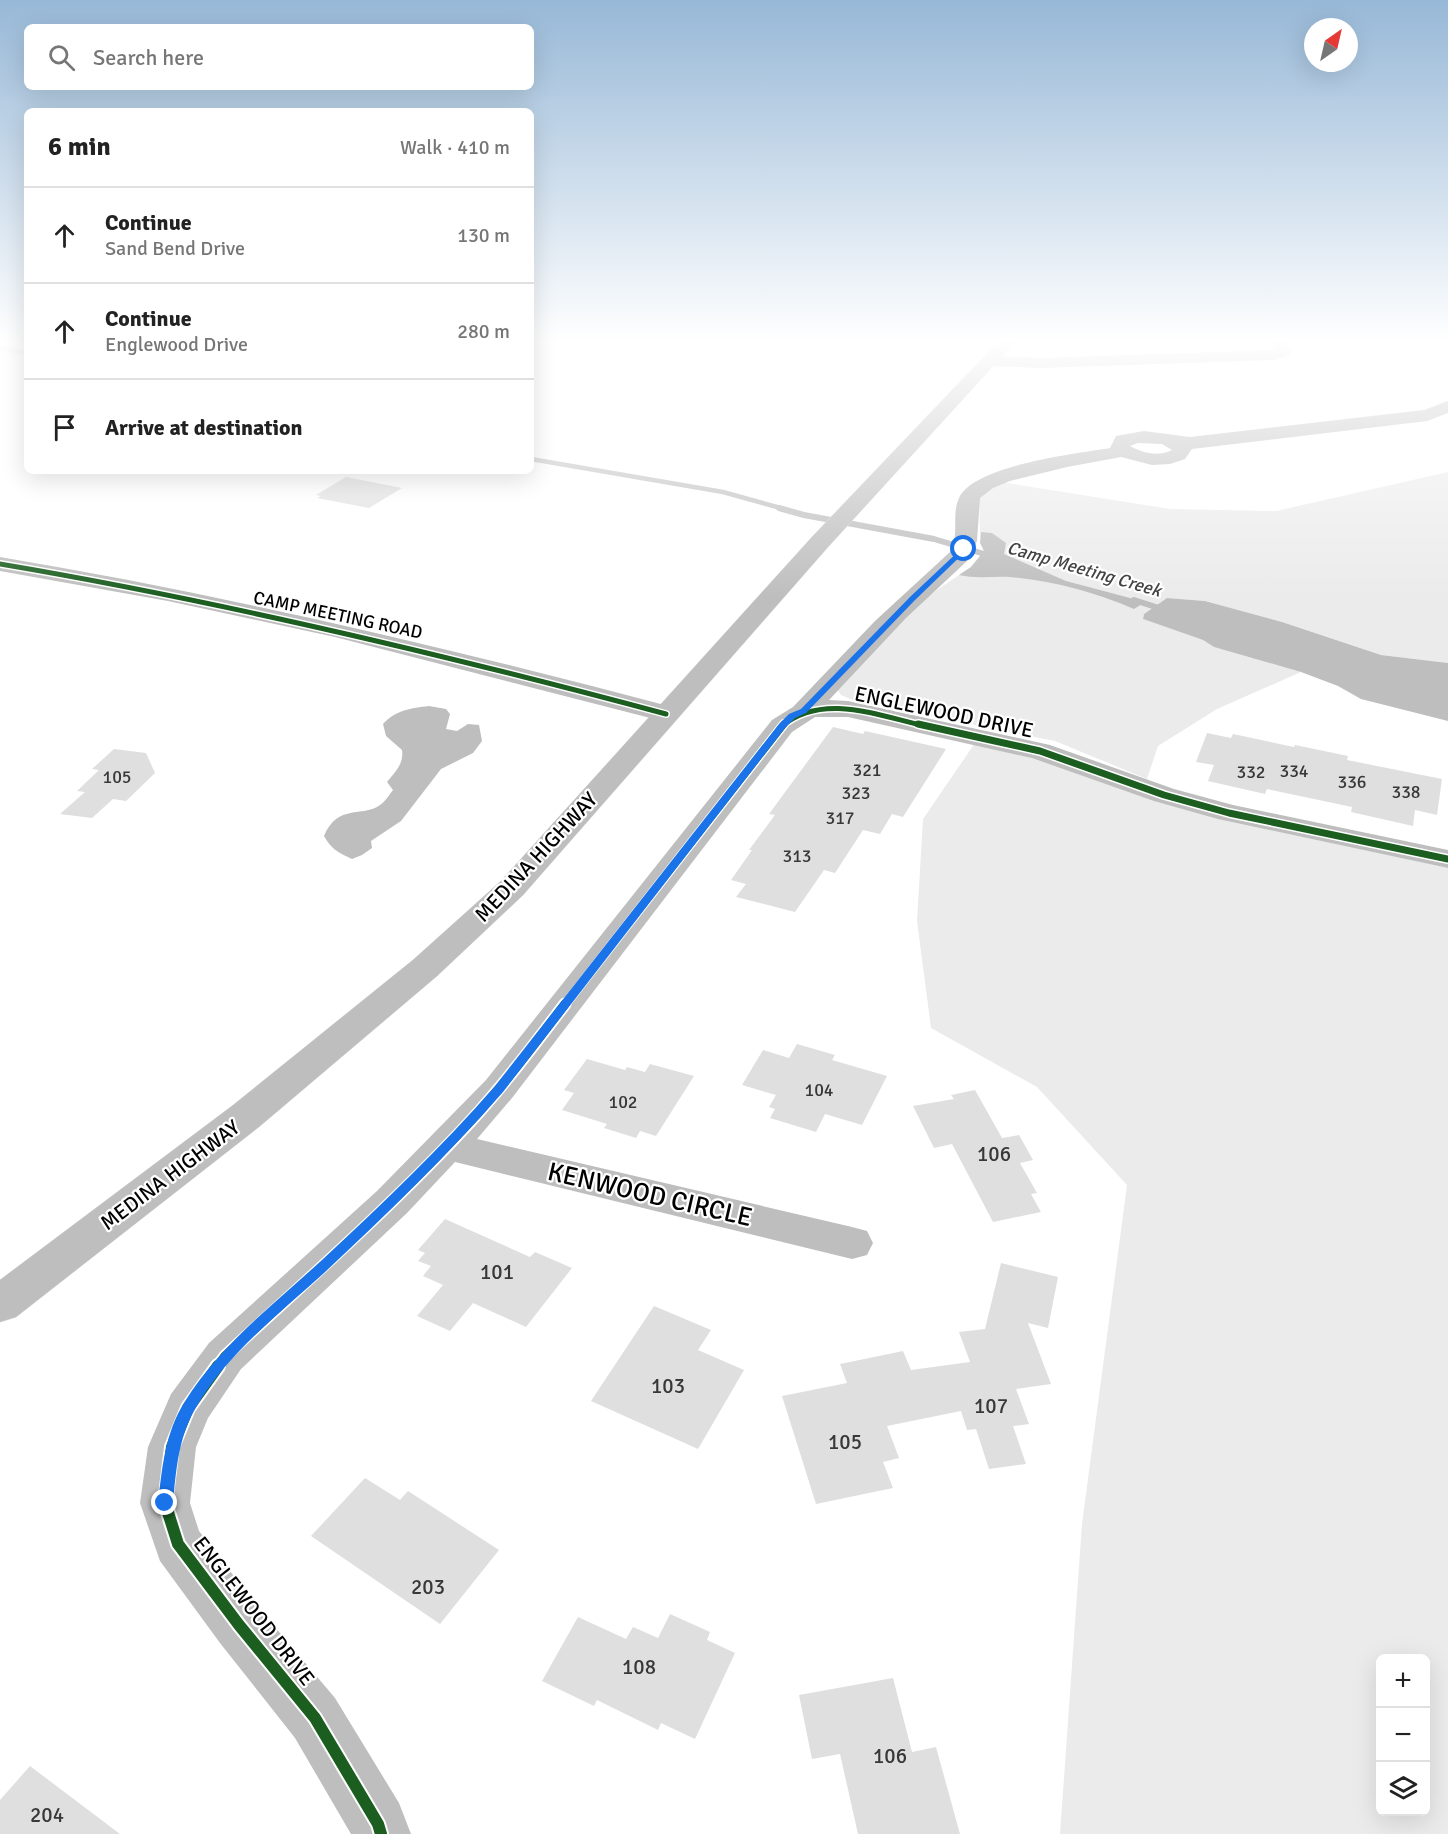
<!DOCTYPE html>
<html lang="en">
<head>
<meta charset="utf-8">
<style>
	:root { --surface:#fff; --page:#f6f6f6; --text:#222; --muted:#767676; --line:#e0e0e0 }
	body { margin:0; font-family:Signika,sans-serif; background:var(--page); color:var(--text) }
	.controls { position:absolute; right:18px; bottom:18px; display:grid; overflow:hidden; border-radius:9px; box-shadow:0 6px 24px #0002 }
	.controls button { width:54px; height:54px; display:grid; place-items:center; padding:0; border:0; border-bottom:2px solid var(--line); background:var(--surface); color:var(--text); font:30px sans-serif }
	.compass { position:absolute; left:1304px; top:18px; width:54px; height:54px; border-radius:50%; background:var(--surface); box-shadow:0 6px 24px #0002; rotate:34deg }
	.stop { position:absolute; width:18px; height:18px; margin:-14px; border:4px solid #1a73e8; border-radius:50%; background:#fff }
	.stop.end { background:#1a73e8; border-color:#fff; box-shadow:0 2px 6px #0008 }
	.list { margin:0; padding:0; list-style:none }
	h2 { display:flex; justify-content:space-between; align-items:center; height:78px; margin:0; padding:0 24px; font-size:26px }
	h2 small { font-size:20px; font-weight:400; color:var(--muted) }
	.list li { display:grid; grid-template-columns:39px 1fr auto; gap:18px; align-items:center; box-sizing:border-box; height:96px; padding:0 24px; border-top:2px solid var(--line) }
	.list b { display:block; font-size:22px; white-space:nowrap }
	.list p { margin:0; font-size:20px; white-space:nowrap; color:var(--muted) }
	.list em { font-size:20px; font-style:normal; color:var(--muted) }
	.icon { flex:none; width:33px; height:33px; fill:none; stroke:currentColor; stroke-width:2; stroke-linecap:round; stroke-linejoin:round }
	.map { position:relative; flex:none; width:1448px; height:1834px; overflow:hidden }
	.search { position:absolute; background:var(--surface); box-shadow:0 6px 24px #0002; left:24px; top:24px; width:510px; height:66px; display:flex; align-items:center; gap:15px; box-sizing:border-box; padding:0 21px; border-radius:9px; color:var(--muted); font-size:22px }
	.panel { position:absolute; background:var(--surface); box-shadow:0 6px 24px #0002; left:24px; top:108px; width:510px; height:366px; border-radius:9px }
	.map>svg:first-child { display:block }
	.green { fill:#ebebeb; fill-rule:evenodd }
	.water { fill:#bebebe }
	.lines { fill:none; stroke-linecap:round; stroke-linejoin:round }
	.stream-far1 { stroke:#bebebe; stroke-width:4.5 }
	.stream { stroke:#bebebe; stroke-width:6 }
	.building { fill:#dfdfdf }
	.major-casing { stroke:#dbdbdb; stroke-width:1 }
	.minor { fill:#bebebe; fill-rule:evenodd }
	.major { fill:#bebebe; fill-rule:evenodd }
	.cycleway-far3-casing { stroke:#fff; stroke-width:8 }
	.cycleway-far2-casing { stroke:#fff; stroke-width:10 }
	.cycleway-far1-casing { stroke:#fff; stroke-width:13 }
	.cycleway-casing { stroke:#fff; stroke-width:16 }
	.cycleway-far3 { stroke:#1b5e20; stroke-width:5 }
	.cycleway-far2 { stroke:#1b5e20; stroke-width:7 }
	.cycleway-far1 { stroke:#1b5e20; stroke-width:9 }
	.cycleway { stroke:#1b5e20; stroke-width:12 }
	.route { fill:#1a73e8 }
	.labels { text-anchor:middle; stroke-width:4.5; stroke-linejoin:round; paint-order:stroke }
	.far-water-label { font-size:18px; font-style:italic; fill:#434343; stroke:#fff }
	.far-street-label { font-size:18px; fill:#000; stroke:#fff }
	.number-label { font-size:18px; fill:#383838 }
	.street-label { font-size:21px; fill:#000; stroke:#fff }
	.near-number-label { font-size:21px; fill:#383838 }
	.near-street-label { font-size:26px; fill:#000; stroke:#fff }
</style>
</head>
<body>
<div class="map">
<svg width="1448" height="1834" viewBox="0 0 1448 1834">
	<rect width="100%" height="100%" fill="#fff"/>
	<!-- green -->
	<g class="green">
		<path d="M 1448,472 L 1448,663 L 1381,655 L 1282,622 L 1205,601 L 1167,598 L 1144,614 L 1143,619 L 1203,640 L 1214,647 L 1301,672 L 1217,709 L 1158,746 L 1147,779 L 1055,741 L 855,701 L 841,695 L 837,689 L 922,600 L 971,567 L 984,551 L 980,535 L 979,495 L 1001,482 L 1170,509 L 1276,511 Z"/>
		<path d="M 975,743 L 1026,754 L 1331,842 L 1448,868 L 1448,1834 L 1060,1834 L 1082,1524 L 1127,1185 L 1037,1087 L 931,1028 L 917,921 L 923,819 ZM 1380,1658 L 1426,1658 L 1426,1812 L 1380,1812 Z"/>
	</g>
	<!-- water -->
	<g class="water">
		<path d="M 981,532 L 992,533 L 1006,543 L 1004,554 L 1066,581 L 1145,602 L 1134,609 C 1094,592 1053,581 1010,577 C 993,576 976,579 959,575 L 971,567 L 984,551 L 980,543 Z"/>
		<path d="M 1167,598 L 1205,601 L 1282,622 L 1381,655 L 1448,663 L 1448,721 L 1361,699 L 1338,686 L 1301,672 L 1214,647 L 1203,640 L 1143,619 L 1144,614 Z"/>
		<path d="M 429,706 L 446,709 L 450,714 L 446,729 L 457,731 L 468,724 L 479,725 L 482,741 L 473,753 L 441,769 L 401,821 L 371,841 L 372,848 L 362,855 L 352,859 C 339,853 331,849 324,836 C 338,803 362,818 380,805 C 385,802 389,795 393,790 L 387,782 C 395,772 404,764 402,750 L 386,736 L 383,724 C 396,710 411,708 429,706 Z"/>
	</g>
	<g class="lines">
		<!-- stream-far1 -->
		<g class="stream-far1">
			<path d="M 0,348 L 27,353"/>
			<path d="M 531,459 L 723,492 L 784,509"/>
		</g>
		<!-- stream -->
		<g class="stream">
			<path d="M 779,508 L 804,515 L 934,539 L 991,556"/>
			<path d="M 1134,600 L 1165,610"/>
		</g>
	</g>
	<!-- building -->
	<g class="building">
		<path d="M 346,477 L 402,488 L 369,508 L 317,498 L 321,496 L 316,495 Z"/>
		<path d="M 833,727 L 863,734 L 865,731 L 946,749 L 903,817 L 892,814 L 880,834 L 863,830 L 835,873 L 824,870 L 795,912 L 736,897 L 746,884 L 731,880 L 752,850 L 749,850 L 775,815 L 769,814 Z"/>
		<path d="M 1207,733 L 1231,738 L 1233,734 L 1294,747 L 1295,745 L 1348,756 L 1347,760 L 1442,779 L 1437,815 L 1415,810 L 1413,826 L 1351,812 L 1352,807 L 1267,789 L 1265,794 L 1208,781 L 1214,765 L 1196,762 Z"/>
		<path d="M 114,749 L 146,753 L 155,773 L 126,801 L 113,799 L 92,818 L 60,814 L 85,792 L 77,791 L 99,770 L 92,769 Z"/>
		<path d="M 797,1044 L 835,1055 L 832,1060 L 887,1076 L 862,1125 L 825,1114 L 816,1132 L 770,1118 L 775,1109 L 769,1107 L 776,1095 L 742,1085 L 763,1050 L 789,1058 Z"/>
		<path d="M 587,1059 L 625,1070 L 627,1067 L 645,1072 L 650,1064 L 694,1076 L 656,1136 L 640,1131 L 636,1138 L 604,1128 L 607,1124 L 562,1110 L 574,1093 L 564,1090 Z"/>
		<path d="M 975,1090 L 1002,1138 L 1019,1135 L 1033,1160 L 1020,1163 L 1037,1193 L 1031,1194 L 1041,1212 L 993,1222 L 952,1144 L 934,1148 L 913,1106 L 954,1099 L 951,1095 Z"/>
		<path d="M 445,1219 L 530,1257 L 535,1252 L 572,1268 L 526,1327 L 473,1303 L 450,1331 L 417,1316 L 443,1285 L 423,1276 L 431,1266 L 418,1261 L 425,1253 L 418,1250 Z"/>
		<path d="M 1001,1263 L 1058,1277 L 1048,1328 L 1028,1323 L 1051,1384 L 1016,1389 L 1029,1424 L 1013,1426 L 1026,1464 L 989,1469 L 976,1429 L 967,1430 L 961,1411 L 887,1426 L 899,1458 L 883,1462 L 893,1488 L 816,1504 L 782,1396 L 847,1383 L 840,1364 L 903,1351 L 911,1370 L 970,1362 L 959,1332 L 985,1329 Z"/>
		<path d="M 654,1306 L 711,1330 L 698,1350 L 744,1370 L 698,1449 L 591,1401 Z"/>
		<path d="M 365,1478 L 400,1500 L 408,1491 L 499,1550 L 440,1624 L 311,1536 Z"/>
		<path d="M 670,1614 L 710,1632 L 707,1640 L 735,1653 L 695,1739 L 661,1723 L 658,1730 L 597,1700 L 594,1706 L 542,1681 L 578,1617 L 626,1639 L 633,1627 L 658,1638 Z"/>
		<path d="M 893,1678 L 912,1752 L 936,1747 L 960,1834 L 858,1834 L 840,1754 L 812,1759 L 799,1695 Z"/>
		<path d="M 30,1766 L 120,1834 L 0,1834 L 0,1800 Z"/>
	</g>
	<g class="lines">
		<defs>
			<path id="major" d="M 999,341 L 1016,341 L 828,547 L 523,895 L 437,976 L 260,1126 L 16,1317 L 0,1322 L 0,1280 L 232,1106 L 413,960 L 501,881 L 812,537 Z"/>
		</defs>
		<!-- major casing -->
		<use href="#major" class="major-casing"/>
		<!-- minor -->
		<g class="minor">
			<path d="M 1271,341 L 1287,341 L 1292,351 L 1290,355 L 1275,360 L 1040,368 L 990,366 L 984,365 L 981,361 L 984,357 L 990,356 L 1040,358 L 1272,350 L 1275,349 Z"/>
			<path d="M 1448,401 L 1448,413 L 1427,421 L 1192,449 L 1185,459 L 1170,464 L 1152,465 L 1121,457 L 1067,467 L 1010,481 L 993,488 L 980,498 L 977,541 L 967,561 L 906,618 L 829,700 L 848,701 L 1050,745 L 1174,789 L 1233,805 L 1448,850 L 1448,868 L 1218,819 L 1154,801 L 1032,758 L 848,717 L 815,717 L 792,732 L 512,1098 L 477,1139 L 852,1227 L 867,1231 L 873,1243 L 867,1255 L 852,1259 L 455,1162 L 407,1213 L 241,1369 L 208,1418 L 196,1447 L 190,1503 L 199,1531 L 258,1607 L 335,1698 L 399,1803 L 411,1834 L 351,1834 L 295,1738 L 220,1643 L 160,1561 L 140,1503 L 148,1447 L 171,1394 L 209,1343 L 377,1191 L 486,1080 L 772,720 L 793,707 L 875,621 L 950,552 C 960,536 951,515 959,498 C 974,465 1075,454 1110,448 L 1116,436 L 1144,431 L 1190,437 L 1424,410 ZM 1138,443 L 1162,444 L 1172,450 C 1159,457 1142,453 1130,446 Z"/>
			<path d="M 0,557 C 228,595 452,649 676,708 L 680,714 L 676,720 L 666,722 L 335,637 L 168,601 L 0,571 Z"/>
		</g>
		<!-- major -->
		<use href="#major" class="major"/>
		<defs>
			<g id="cycleway-far3">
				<path d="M 0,564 C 225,602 446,655 666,714"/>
				<path d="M 782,726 C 823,692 879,716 925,726"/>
			</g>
			<g id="cycleway-far2">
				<path d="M 918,724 L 1040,751 L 1164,795 L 1229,813 L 1448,859"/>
				<path d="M 564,1006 L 784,724"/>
			</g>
			<path id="cycleway-far1" d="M 217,1367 L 225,1356 C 307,1280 392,1206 468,1124 C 503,1086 534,1045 565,1004"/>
			<path id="cycleway" d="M 218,1366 L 188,1408 L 172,1447 L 165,1503 L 178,1544 L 239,1625 L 315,1718 L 378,1824 L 381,1834"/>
		</defs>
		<!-- cycleway-far3 casing -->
		<use href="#cycleway-far3" class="cycleway-far3-casing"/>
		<!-- cycleway-far2 casing -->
		<use href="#cycleway-far2" class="cycleway-far2-casing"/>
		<!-- cycleway-far1 casing -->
		<use href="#cycleway-far1" class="cycleway-far1-casing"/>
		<!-- cycleway casing -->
		<use href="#cycleway" class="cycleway-casing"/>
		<!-- cycleway-far3 -->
		<use href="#cycleway-far3" class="cycleway-far3"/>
		<!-- cycleway-far2 -->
		<use href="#cycleway-far2" class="cycleway-far2"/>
		<!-- cycleway-far1 -->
		<use href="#cycleway-far1" class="cycleway-far1"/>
		<!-- cycleway -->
		<use href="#cycleway" class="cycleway"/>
	</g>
	<!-- sky -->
	<linearGradient id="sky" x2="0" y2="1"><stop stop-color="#97b8d7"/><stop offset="0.57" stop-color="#fff"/><stop offset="1" stop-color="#fff" stop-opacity="0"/></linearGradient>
	<rect width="1448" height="598" fill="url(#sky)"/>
	<!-- route -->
	<path class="route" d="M 962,548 L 968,549 L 915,600 L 806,713 L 795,718 L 785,728 L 503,1092 C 447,1156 386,1215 324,1273 C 278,1315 224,1356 194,1411 C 178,1440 176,1472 173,1503 L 171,1508 L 165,1510 L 160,1508 L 158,1503 C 162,1469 165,1433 184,1403 C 219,1346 273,1305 322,1260 C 382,1204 441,1148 495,1086 L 779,724 L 789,714 L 801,709 L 910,597 Z"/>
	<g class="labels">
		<!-- far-water labels -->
		<g class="far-water-label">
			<text transform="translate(1084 569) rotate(16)" y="6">Camp Meeting Creek</text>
		</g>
		<!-- far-street labels -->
		<g class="far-street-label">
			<text transform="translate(338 615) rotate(12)" y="6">CAMP MEETING ROAD</text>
		</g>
		<!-- number labels -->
		<g class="number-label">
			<text x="867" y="776">321</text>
			<text x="1294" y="777">334</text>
			<text x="1251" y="778">332</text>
			<text x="117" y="783">105</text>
			<text x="1352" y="788">336</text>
			<text x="1406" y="798">338</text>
			<text x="856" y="799">323</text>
			<text x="840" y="824">317</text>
			<text x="797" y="862">313</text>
			<text x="819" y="1096">104</text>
			<text x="623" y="1108">102</text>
		</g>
		<!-- street labels -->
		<g class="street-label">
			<text transform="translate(944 712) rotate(12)" y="7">ENGLEWOOD DRIVE</text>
			<text transform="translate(536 857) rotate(-47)" y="7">MEDINA HIGHWAY</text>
			<text transform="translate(170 1175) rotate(-37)" y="7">MEDINA HIGHWAY</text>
			<text transform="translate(254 1611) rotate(52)" y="7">ENGLEWOOD DRIVE</text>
		</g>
		<!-- near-number labels -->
		<g class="near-number-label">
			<text x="994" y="1161">106</text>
			<text x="497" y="1279">101</text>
			<text x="668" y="1393">103</text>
			<text x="991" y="1413">107</text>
			<text x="845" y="1449">105</text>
			<text x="428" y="1594">203</text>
			<text x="639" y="1674">108</text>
			<text x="890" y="1763">106</text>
			<text x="47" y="1822">204</text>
		</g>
		<!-- near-street labels -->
		<g class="near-street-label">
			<text transform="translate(650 1194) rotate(13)" y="9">KENWOOD CIRCLE</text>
		</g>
	</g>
</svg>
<div class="controls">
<button>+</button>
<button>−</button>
<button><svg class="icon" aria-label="layers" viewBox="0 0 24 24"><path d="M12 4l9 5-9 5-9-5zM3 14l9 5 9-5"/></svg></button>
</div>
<svg class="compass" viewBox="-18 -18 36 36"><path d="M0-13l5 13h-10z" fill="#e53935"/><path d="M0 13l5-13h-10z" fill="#767676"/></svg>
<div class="stop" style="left:964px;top:549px"></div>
<div class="stop end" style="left:165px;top:1503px"></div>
<div class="search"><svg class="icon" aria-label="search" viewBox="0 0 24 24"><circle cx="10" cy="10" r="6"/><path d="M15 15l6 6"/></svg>Search here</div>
<section class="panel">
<h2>6 min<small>Walk · 410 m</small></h2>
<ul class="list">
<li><svg class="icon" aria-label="ahead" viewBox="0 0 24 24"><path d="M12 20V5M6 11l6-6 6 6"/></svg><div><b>Continue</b><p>Sand Bend Drive</p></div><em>130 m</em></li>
<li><svg class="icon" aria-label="ahead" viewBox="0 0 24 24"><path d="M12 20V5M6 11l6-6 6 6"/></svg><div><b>Continue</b><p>Englewood Drive</p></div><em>280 m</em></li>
<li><svg class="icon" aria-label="arrive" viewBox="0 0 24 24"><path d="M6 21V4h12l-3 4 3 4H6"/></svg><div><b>Arrive at destination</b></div></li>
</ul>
</section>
</div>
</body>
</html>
